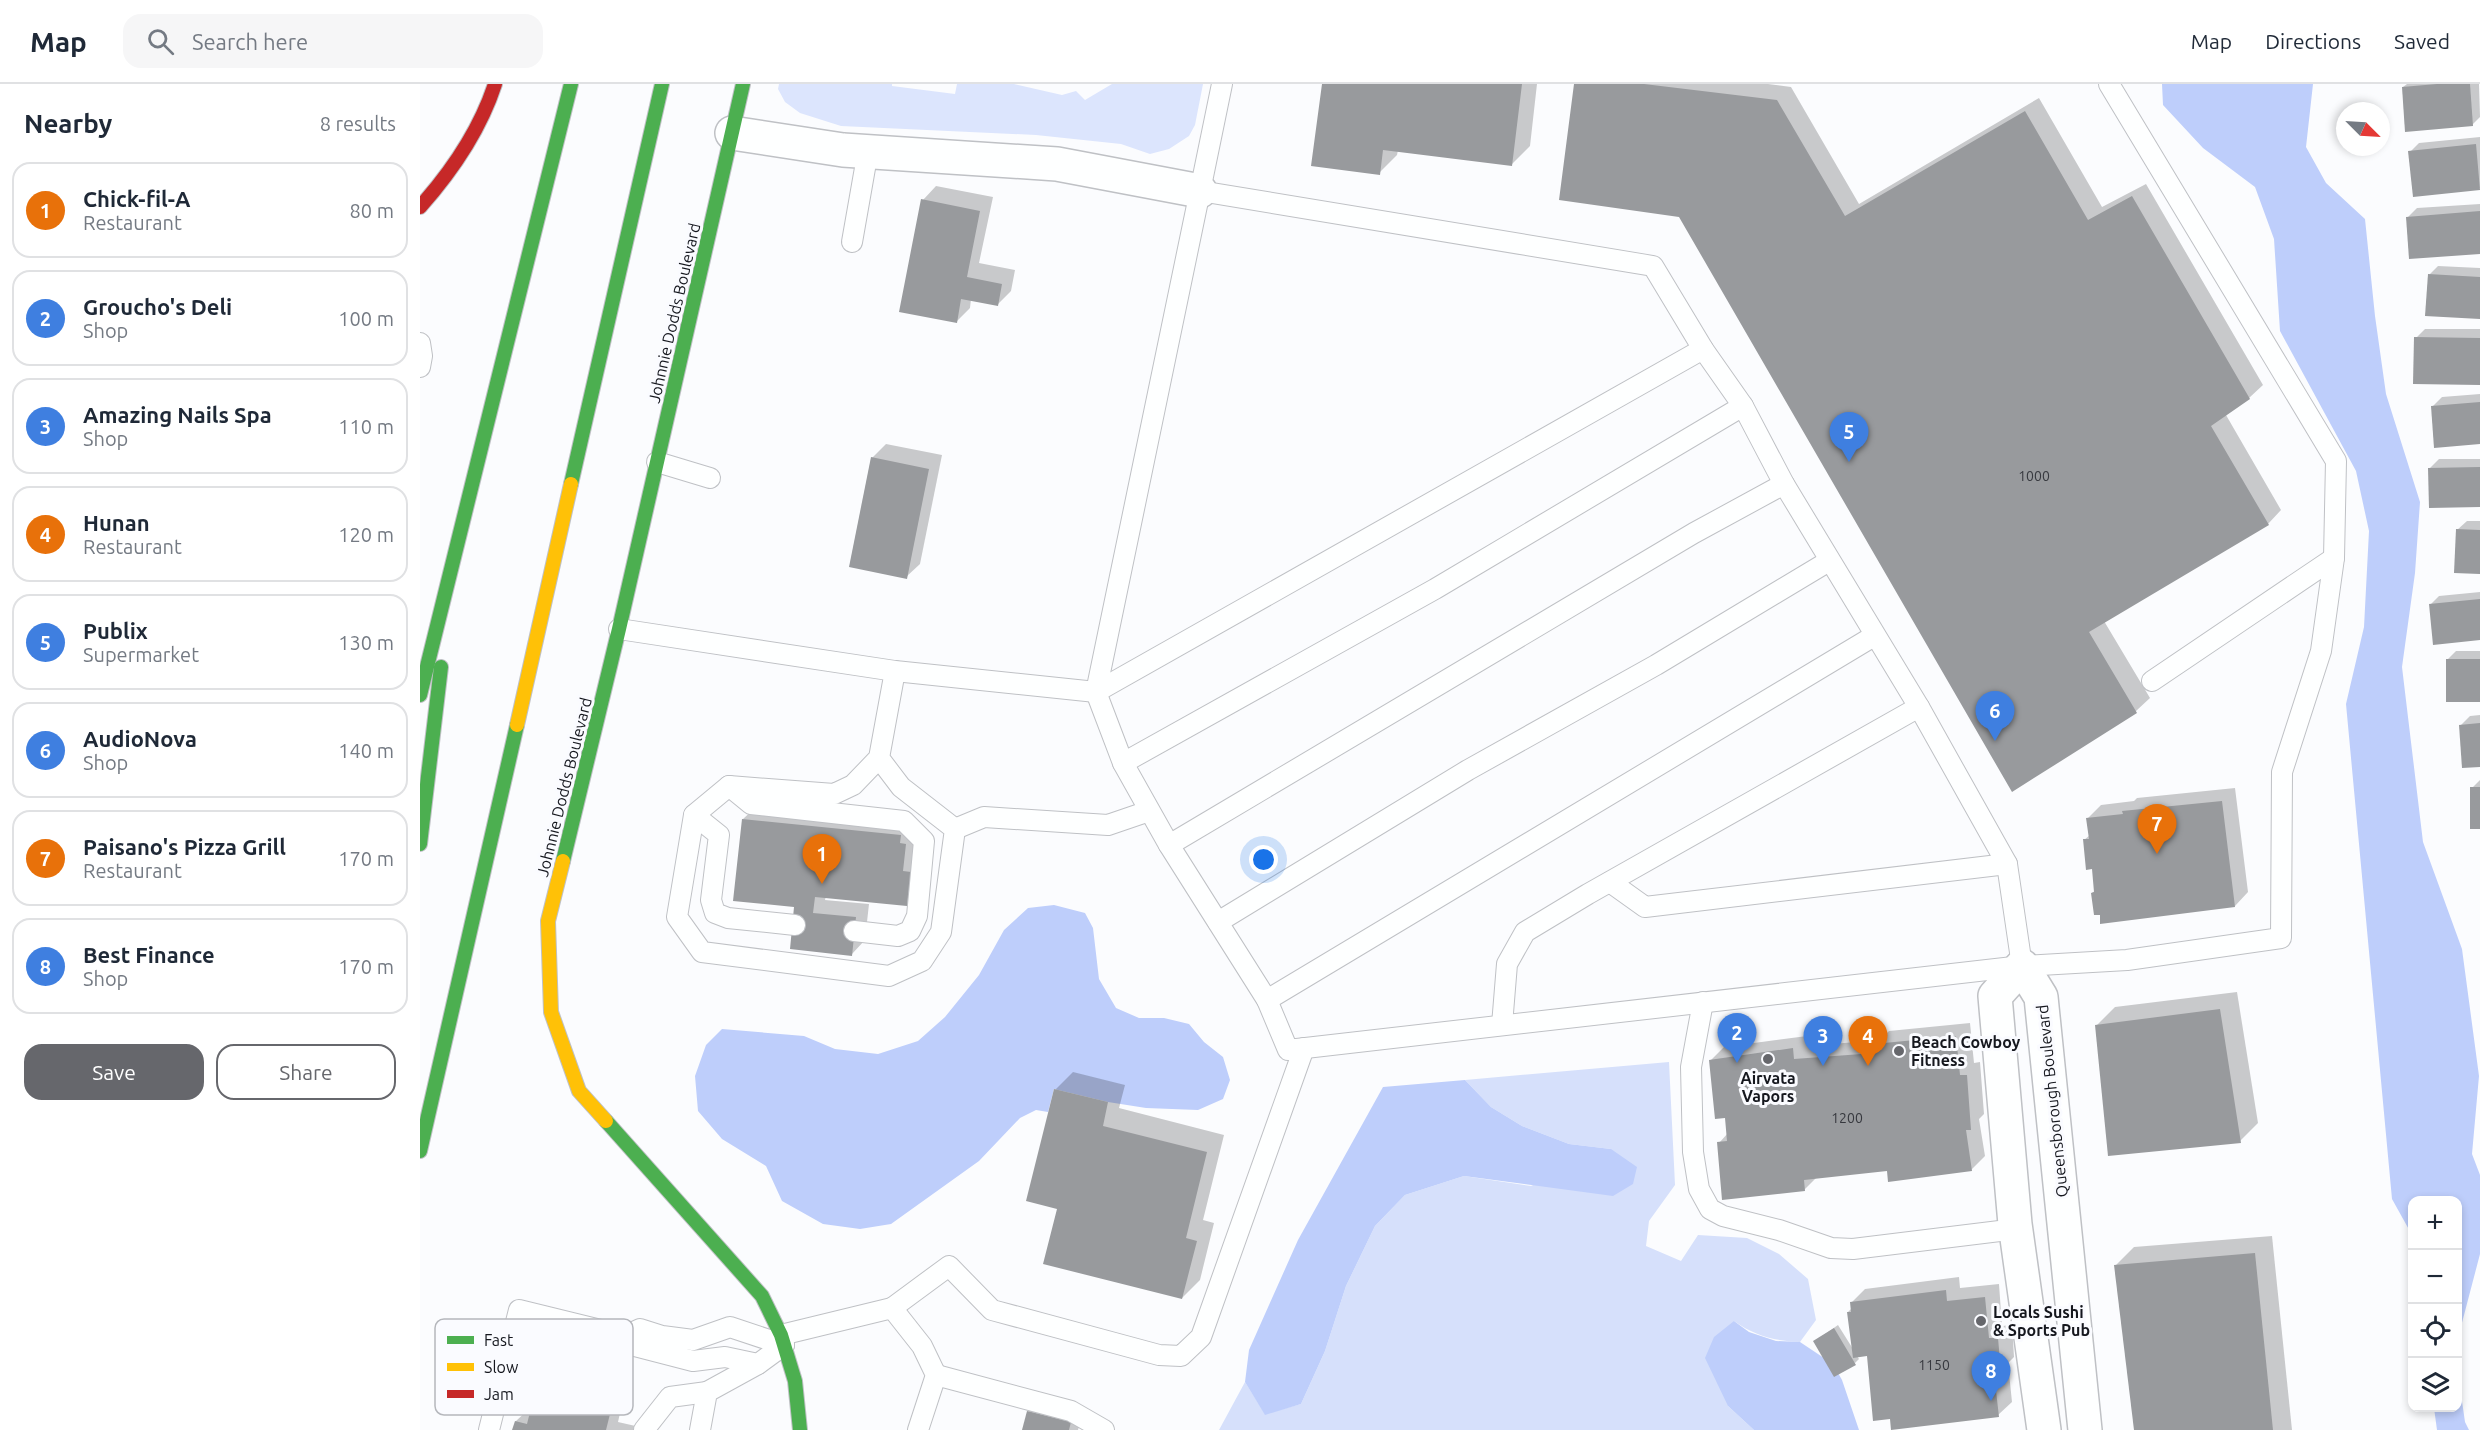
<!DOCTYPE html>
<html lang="en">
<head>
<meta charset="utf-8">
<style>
	:root { --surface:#fff; --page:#f6f6f7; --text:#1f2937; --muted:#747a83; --line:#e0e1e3; --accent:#66676c }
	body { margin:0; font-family:Ubuntu,sans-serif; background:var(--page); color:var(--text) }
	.controls { position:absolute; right:18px; bottom:18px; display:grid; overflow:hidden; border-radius:12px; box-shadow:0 3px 9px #0003 }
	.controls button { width:54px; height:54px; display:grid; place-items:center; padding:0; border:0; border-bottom:2px solid var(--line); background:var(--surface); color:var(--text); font:30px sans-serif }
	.compass { position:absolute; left:1916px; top:18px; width:54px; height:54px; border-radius:50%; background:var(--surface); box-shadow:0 3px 9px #0003; rotate:114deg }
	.you { position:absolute; left:844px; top:776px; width:21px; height:21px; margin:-15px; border:4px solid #fff; border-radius:50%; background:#1a73e8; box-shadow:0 0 0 9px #1a73e833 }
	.badge { display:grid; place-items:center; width:39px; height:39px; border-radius:50%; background:var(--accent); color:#fff; font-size:20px; font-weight:700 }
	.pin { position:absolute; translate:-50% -50px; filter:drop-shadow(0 2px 3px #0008) }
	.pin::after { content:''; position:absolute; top:32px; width:21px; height:18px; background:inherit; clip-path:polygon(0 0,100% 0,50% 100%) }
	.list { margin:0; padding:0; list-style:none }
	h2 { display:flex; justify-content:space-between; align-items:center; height:78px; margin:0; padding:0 24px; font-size:26px }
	h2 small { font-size:20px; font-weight:400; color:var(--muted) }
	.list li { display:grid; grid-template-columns:39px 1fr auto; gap:18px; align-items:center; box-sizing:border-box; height:96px; margin:0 12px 12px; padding:0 12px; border:2px solid var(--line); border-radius:18px }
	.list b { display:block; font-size:22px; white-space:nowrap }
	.list p { margin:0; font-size:20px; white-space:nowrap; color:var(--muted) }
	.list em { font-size:20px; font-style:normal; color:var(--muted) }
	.actions { display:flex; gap:12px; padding:18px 24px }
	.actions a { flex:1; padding:14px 0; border:2px solid var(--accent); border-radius:18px; text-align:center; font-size:21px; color:var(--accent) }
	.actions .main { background:var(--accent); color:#fff }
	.icon { flex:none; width:33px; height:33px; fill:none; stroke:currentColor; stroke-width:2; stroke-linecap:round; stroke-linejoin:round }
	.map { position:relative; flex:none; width:2060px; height:1346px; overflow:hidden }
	header { display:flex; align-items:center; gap:36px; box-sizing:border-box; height:84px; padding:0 30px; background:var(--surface); border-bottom:2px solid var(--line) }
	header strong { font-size:28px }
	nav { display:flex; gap:33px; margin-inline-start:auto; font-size:21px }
	.search { width:420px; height:54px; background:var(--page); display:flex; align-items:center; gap:15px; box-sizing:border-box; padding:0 21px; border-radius:18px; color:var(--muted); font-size:22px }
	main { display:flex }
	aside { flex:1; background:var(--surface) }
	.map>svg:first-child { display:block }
	.green { fill:#dce5fd }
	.forest { fill:#d6e0fb }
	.water { fill:#becefb }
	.shadow { fill:#0003 }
	.building { fill:#989a9d }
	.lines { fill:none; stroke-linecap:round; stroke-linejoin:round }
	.lane-casing { stroke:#bfc1c5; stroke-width:22 }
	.street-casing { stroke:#bfc1c5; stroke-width:36 }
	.fast-casing { stroke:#bfc1c5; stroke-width:16 }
	.slow-casing { stroke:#bfc1c5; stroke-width:16 }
	.jam-casing { stroke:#bfc1c5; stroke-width:16 }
	.lane { stroke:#feffff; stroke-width:20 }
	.street { stroke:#feffff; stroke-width:33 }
	.fast { stroke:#4caf50; stroke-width:14 }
	.slow { stroke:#ffc107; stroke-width:14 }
	.jam { stroke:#c62828; stroke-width:14 }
	.poi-dot { fill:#66676c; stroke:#fafbff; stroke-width:2 }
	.labels { text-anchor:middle; stroke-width:6; stroke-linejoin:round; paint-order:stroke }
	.number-label { font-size:14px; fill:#36383e }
	.street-label { font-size:16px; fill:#15171e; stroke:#fafbff }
	.poi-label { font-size:16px; font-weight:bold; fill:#15171e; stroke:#fafbff; text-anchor:start }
	.key { fill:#fafbff; stroke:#b5b7bc; stroke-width:1.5 }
	.key-label { font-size:16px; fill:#15171e }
</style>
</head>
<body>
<header>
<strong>Map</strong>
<div class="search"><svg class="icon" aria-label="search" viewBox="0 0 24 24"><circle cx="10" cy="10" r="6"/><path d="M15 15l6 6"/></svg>Search here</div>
<nav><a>Map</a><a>Directions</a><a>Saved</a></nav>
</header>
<main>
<aside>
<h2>Nearby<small>8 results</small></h2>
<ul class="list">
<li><span class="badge" style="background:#e8710a">1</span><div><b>Chick-fil-A</b><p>Restaurant</p></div><em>80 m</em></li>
<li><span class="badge" style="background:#3f7fe0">2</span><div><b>Groucho's Deli</b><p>Shop</p></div><em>100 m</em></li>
<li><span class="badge" style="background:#3f7fe0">3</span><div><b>Amazing Nails Spa</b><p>Shop</p></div><em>110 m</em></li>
<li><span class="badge" style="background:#e8710a">4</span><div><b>Hunan</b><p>Restaurant</p></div><em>120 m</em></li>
<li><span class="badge" style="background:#3f7fe0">5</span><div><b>Publix</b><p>Supermarket</p></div><em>130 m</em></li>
<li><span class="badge" style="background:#3f7fe0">6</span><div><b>AudioNova</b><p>Shop</p></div><em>140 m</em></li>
<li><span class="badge" style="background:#e8710a">7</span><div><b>Paisano's Pizza Grill</b><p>Restaurant</p></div><em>170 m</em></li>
<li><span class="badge" style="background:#3f7fe0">8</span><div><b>Best Finance</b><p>Shop</p></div><em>170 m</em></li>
</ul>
<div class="actions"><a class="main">Save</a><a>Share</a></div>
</aside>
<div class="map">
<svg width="2060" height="1346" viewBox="0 0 2060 1346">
	<rect width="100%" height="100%" fill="#fbfcfe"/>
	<!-- green -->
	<path class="green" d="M 359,0 L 472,0 L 472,2 L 535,10 L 537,0 L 594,0 L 642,11 L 656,7 L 665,16 L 692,0 L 783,0 L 775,41 L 769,52 L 749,65 L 730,70 L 701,60 L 616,51 L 421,42 L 380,29 L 365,18 L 358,5 Z"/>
	<!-- forest -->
	<path class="forest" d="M 1249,978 L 1255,1101 L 1229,1137 L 1226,1162 L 1261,1177 L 1278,1151 L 1327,1154 L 1359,1170 L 1388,1195 L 1396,1236 L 1380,1258 C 1355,1257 1335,1252 1314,1237 L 1308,1322 L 1334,1346 L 799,1346 L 825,1298 L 845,1330 L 881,1320 L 905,1267 L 926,1202 L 955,1142 L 985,1111 L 1044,1092 L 1111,1102 L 1191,1065 L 1149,1060 L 1102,1042 L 1071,1023 L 1045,996 Z"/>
	<!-- water -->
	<g class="water">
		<path d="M 1742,0 L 1893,0 L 1886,63 L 1906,99 L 1945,135 L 1955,232 L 1966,310 L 2000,418 L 1995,489 L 1982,583 L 2003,758 L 2042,865 L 2059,992 L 2052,1070 L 2060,1091 L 2060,1170 L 2038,1254 L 2038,1116 L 1992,1116 L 1992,1151 L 1972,1115 L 1926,620 L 1944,543 L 1949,447 L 1936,387 L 1860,247 L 1854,155 L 1835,103 L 1783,64 L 1743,21 Z"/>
		<path d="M 634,821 L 665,829 L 673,844 L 679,895 L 696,924 L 719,934 L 744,934 L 769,940 L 784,958 L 803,973 L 810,996 L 803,1015 L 778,1026 L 726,1024 L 688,1018 L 634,1005 L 628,1028 L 616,1026 L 600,1034 L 559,1077 L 471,1140 L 440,1145 L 403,1140 L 362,1117 L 346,1082 L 302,1055 L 278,1027 L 275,992 L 286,961 L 302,945 L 384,952 L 415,965 L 458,970 L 498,957 L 525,933 L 559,891 L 584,846 L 608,824 Z"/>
		<path d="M 1045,996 L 1071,1023 L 1102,1042 L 1149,1060 L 1191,1065 L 1217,1083 L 1213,1100 L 1193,1112 L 1044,1092 L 985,1111 L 955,1142 L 926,1202 L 905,1267 L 881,1320 L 845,1331 L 825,1298 L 829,1266 L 878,1156 L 963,1003 Z"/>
		<path d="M 1314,1237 L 1329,1248 L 1356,1257 L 1380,1258 L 1413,1280 L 1422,1296 L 1439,1346 L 1334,1346 L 1308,1322 L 1285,1274 L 1294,1253 Z"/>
		<path d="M 2038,1289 L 2045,1338 L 2049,1346 L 2017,1346 L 2014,1324 L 2038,1324 Z"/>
	</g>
	<!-- shadow -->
	<g class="shadow">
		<path d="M 903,0 L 1117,0 L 1110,62 L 1092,80 L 978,66 L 977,71 L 959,89 Z"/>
		<path d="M 1155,0 L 1348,0 L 1371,3 L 1439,120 L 1619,14 L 1682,123 L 1726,100 L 1843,301 L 1829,314 L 1806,331 L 1861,426 L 1848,440 L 1684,537 L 1730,614 L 1716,627 L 1592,706 L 1260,132 Z"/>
		<path d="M 1987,0 L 2059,0 L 2060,33 L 2052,41 L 1983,3 Z"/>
		<path d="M 2060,53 L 2060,104 L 1994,111 L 1990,68 L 1999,59 Z"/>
		<path d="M 516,102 L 573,113 L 559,179 L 595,186 L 591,207 L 578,220 L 551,215 L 550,224 L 536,238 L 503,116 Z"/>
		<path d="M 2060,120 L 2060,169 L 1988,133 L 1997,124 Z"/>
		<path d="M 2018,182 L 2060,184 L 2060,234 L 2009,191 Z"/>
		<path d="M 2005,245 L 2060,245 L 2060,299 L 1996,254 Z"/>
		<path d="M 2060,310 L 2060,359 L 2013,322 L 2022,313 Z"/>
		<path d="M 466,360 L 522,371 L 500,480 L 486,493 L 452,374 Z"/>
		<path d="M 2019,375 L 2060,375 L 2060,422 L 2010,384 Z"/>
		<path d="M 2047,437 L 2060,437 L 2060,488 L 2037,446 Z"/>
		<path d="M 2060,508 L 2060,555 L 2010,521 L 2019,512 Z"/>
		<path d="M 2036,567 L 2060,567 L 2060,616 L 2027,576 Z"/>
		<path d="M 2060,631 L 2060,682 L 2041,641 L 2050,632 Z"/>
		<path d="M 2060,696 L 2060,744 L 2052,704 Z"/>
		<path d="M 1815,704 L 1828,808 L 1815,822 L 1681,829 L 1672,809 L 1676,806 L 1674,784 L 1664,756 L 1670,751 L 1667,735 L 1681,721 L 1714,717 L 1717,714 Z"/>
		<path d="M 337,722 L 494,738 L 500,807 L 487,821 L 406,812 L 405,816 L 449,820 L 445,856 L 432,870 L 375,821 L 323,735 Z"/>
		<path d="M 1817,908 L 1838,1039 L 1820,1057 L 1677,941 L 1695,923 Z"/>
		<path d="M 1550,939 L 1554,979 L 1560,978 L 1564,1030 L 1559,1035 L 1565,1072 L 1551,1086 L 1468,1086 L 1397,1093 L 1384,1106 L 1299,1059 L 1308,1049 L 1306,1032 L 1290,977 L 1304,963 L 1387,952 L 1388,962 L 1460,956 L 1469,947 Z"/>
		<path d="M 653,988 L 705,1001 L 699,1024 L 804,1051 L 783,1136 L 794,1139 L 780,1196 L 762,1214 L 639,1124 L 635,1006 Z"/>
		<path d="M 1852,1152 L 1872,1346 L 1715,1346 L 1696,1181 L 1714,1163 Z"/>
		<path d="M 1539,1193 L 1540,1204 L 1579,1200 L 1582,1242 L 1592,1241 L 1594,1273 L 1588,1279 L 1592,1318 L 1578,1331 L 1472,1333 L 1448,1270 L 1437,1272 L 1439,1275 L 1435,1279 L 1395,1257 L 1418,1241 L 1433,1265 L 1428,1228 L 1432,1224 L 1432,1218 L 1445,1205 Z"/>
		<path d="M 155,1298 L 180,1304 L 178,1311 L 203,1316 L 198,1338 L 233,1346 L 94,1346 L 96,1337 L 110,1324 L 112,1324 L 114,1317 L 128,1303 L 146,1307 Z"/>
		<path d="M 621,1314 L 664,1325 L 658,1346 L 604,1346 L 608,1328 Z"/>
	</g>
	<!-- building -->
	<g class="building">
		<path d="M 902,0 L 1102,0 L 1092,82 L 963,66 L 960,91 L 891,82 Z"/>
		<path d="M 1154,0 L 1224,0 L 1357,16 L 1425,132 L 1605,27 L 1668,136 L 1712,112 L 1830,315 L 1791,342 L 1849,441 L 1669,548 L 1717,629 L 1592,708 L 1259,133 L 1139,116 Z"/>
		<path d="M 2017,0 L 2050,0 L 2053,42 L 1985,48 L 1982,3 Z"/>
		<path d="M 2056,60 L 2060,106 L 1993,113 L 1988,67 Z"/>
		<path d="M 501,115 L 560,127 L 547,193 L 582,200 L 578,222 L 541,215 L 537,239 L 479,228 Z"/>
		<path d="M 2060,127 L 2060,170 L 1989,175 L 1986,133 Z"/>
		<path d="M 2008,190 L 2060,193 L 2060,235 L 2005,232 Z"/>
		<path d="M 1994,253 L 2060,254 L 2060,301 L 1993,300 Z"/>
		<path d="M 2060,318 L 2060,360 L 2014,364 L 2011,322 Z"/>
		<path d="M 451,373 L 509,385 L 487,495 L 429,483 Z"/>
		<path d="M 2060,383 L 2060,423 L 2009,424 L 2008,384 Z"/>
		<path d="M 2036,445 L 2060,446 L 2060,490 L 2034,489 Z"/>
		<path d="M 2060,515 L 2060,556 L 2013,561 L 2009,520 Z"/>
		<rect x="2026" y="575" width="34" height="43"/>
		<path d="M 2060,639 L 2060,683 L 2042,684 L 2039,641 Z"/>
		<rect x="2050" y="703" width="10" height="42"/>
		<path d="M 1802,717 L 1815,823 L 1680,840 L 1680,831 L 1674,831 L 1671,809 L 1674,808 L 1672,785 L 1666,786 L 1663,755 L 1669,755 L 1666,734 L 1703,730 L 1702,727 Z"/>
		<path d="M 322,735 L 481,751 L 480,759 L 486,760 L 483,787 L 491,788 L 487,822 L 395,813 L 393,829 L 436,833 L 432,872 L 370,865 L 374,823 L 313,817 Z"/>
		<path d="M 1800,925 L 1821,1059 L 1688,1072 L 1675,941 Z"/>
		<path d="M 1536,952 L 1540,991 L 1547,991 L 1551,1046 L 1546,1046 L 1552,1087 L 1468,1098 L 1467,1087 L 1384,1096 L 1385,1107 L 1302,1116 L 1297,1058 L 1307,1057 L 1305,1034 L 1295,1035 L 1289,976 L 1373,964 L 1374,975 L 1455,969 L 1454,960 Z"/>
		<path d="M 634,1005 L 688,1018 L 683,1042 L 787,1068 L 766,1154 L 777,1157 L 762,1215 L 623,1180 L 637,1125 L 606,1117 Z"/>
		<path d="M 1835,1169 L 1853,1346 L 1714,1346 L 1694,1181 Z"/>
		<path d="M 1526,1206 L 1527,1217 L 1565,1213 L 1569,1254 L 1578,1254 L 1581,1288 L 1574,1289 L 1579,1333 L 1471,1346 L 1470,1335 L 1453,1337 L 1447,1272 L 1433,1274 L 1427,1228 L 1431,1228 L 1430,1218 Z"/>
		<path d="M 1414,1244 L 1436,1281 L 1414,1293 L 1393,1257 Z"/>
		<path d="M 140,1311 L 167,1317 L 166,1324 L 190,1330 L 186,1346 L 92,1346 L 95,1337 L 107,1340 L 113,1316 L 137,1322 Z"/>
		<path d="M 607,1327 L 651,1338 L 649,1346 L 602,1346 Z"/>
	</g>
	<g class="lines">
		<defs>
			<g id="lane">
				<path d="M 780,107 L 802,0"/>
				<path d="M 432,158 L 448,67"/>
				<path d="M 0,259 L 2,272 L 0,283"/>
				<path d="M 237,378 L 290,394"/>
				<path d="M 199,545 L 475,587 L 676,608 L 1283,265"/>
				<path d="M 1732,597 L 1914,474"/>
				<path d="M 459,674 L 481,703 L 535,745 L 521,848 L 502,877 L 469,892 L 282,868 L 257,833 L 274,731 L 309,702 L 414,710 L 433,701 L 459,674 L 475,587"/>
				<path d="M 703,679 L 1015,505 L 1323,322"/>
				<path d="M 309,702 L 331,720 L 484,737 L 504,757 L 497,832 L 490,847 L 478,852 L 434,847"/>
				<path d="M 274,731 L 299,751 L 291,816 L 295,829 L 308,834 L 375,841"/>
				<path d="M 535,745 L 564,733 L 688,741 L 729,727"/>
				<path d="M 749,761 L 1274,449 L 1364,400"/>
				<path d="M 1190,798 L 1225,823 L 1587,780"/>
				<path d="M 798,838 L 1048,686 L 1236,581 L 1409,477"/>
				<path d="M 1602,882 L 1587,780 L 1499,623 L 1364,400 L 1323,322 L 1283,265 L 1233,182 L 780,107 L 676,608 L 703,679 L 749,761 L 847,916 L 868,966 L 1602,882 L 1707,876 L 1861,854 L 1862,688 L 1901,567 L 1914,474 L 1916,377 L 1689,0"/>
				<path d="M 847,916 L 1454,552"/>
				<path d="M 1283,918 L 1271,983 L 1273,1068 L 1279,1105 L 1290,1125 L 1303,1132 L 1359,1146 L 1411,1164 L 1433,1165 L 1596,1145"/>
				<path d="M 1082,941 L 1087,880 L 1105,848 L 1168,810 L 1499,623"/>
				<path d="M 472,1224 L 529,1182 L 572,1226 L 739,1271 L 761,1272 L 781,1253 L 884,964"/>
				<path d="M 361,1251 L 472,1224 L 502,1262 L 516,1291 L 498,1346"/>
				<path d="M 205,1252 L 220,1245 L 242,1252 L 273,1256 L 310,1243 L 364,1261"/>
				<path d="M 516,1291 L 651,1327 L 684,1346"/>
				<path d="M 69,1346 L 99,1226 L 205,1252 L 215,1262 L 273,1277 L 305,1273 L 338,1280 L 364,1261"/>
				<path d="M 224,1346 L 250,1313 L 287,1308"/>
				<path d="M 280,1346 L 287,1308 L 338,1280"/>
			</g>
			<g id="street">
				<path d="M 312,49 L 423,66 L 637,80 L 780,107"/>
				<path d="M 1624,1346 L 1595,1140 L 1575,912 L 1602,882 L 1621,913 L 1665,1346"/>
			</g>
			<g id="fast">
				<path d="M 151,400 L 242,0"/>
				<path d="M 0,611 L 151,0"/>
				<path d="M 0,760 L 21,583"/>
				<path d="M 143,777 L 199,545 L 323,0"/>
				<path d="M 186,1037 L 342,1212 L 361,1251 L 375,1297 L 380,1346"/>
				<path d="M 0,1067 L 97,641"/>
			</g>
			<g id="slow">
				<path d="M 97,641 L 151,400"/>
				<path d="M 143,777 L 128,837 L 131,928 L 159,1007 L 186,1037"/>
			</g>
			<path id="jam" d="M 0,123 C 32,87 60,46 75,0"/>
		</defs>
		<!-- lane casing -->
		<use href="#lane" class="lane-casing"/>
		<!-- street casing -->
		<use href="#street" class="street-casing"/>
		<!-- fast casing -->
		<use href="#fast" class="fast-casing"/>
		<!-- slow casing -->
		<use href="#slow" class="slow-casing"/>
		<!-- jam casing -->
		<use href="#jam" class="jam-casing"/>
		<!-- lane -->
		<use href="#lane" class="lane"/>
		<!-- street -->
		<use href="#street" class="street"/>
		<!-- fast -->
		<use href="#fast" class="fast"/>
		<!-- slow -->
		<use href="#slow" class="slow"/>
		<!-- jam -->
		<use href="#jam" class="jam"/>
	</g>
	<!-- markers -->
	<g class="poi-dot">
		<circle cx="1479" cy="967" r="6"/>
		<circle cx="1348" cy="975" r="6"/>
		<circle cx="1561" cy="1237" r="6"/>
	</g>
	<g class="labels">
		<!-- number labels -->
		<g class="number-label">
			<text x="1614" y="397">1000</text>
			<text x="1427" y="1039">1200</text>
			<text x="1514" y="1286">1150</text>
		</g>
		<!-- street labels -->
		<g class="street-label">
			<text transform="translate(254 229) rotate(-77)" y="6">Johnnie Dodds Boulevard</text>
			<text transform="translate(144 703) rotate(-76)" y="6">Johnnie Dodds Boulevard</text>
			<text transform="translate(1632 1017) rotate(-96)" y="6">Queensborough Boulevard</text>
		</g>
		<!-- poi labels -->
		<g class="poi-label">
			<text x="1491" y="964">Beach Cowboy<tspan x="1491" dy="18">Fitness</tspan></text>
			<text x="1348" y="1000" text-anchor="middle">Airvata<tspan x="1348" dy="18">Vapors</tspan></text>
			<text x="1573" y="1234">Locals Sushi<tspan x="1573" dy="18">&amp; Sports Pub</tspan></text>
		</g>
	</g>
	<!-- legend -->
	<rect x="15" y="1235" width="198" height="96" rx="9" class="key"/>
	<rect x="27" y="1252" width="27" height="8" fill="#4caf50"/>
	<rect x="27" y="1279" width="27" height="8" fill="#ffc107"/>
	<rect x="27" y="1306" width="27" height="8" fill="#c62828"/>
	<g class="key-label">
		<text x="64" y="1262">Fast</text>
		<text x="64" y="1289">Slow</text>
		<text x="64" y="1316">Jam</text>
	</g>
</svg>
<div class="controls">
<button>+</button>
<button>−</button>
<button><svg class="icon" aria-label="locate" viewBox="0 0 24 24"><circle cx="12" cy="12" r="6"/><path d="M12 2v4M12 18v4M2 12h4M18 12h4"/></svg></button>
<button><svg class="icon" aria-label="layers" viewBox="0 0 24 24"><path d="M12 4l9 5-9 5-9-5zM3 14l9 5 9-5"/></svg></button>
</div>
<svg class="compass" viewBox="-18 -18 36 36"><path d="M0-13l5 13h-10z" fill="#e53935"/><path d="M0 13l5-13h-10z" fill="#747a83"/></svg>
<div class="you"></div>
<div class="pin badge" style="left:402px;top:800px;background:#e8710a">1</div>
<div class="pin badge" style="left:1317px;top:979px;background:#3f7fe0">2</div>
<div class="pin badge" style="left:1403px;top:982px;background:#3f7fe0">3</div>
<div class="pin badge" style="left:1448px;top:982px;background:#e8710a">4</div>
<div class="pin badge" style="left:1429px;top:378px;background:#3f7fe0">5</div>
<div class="pin badge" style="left:1575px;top:657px;background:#3f7fe0">6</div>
<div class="pin badge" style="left:1737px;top:770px;background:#e8710a">7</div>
<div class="pin badge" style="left:1571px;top:1317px;background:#3f7fe0">8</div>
</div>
</main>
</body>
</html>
